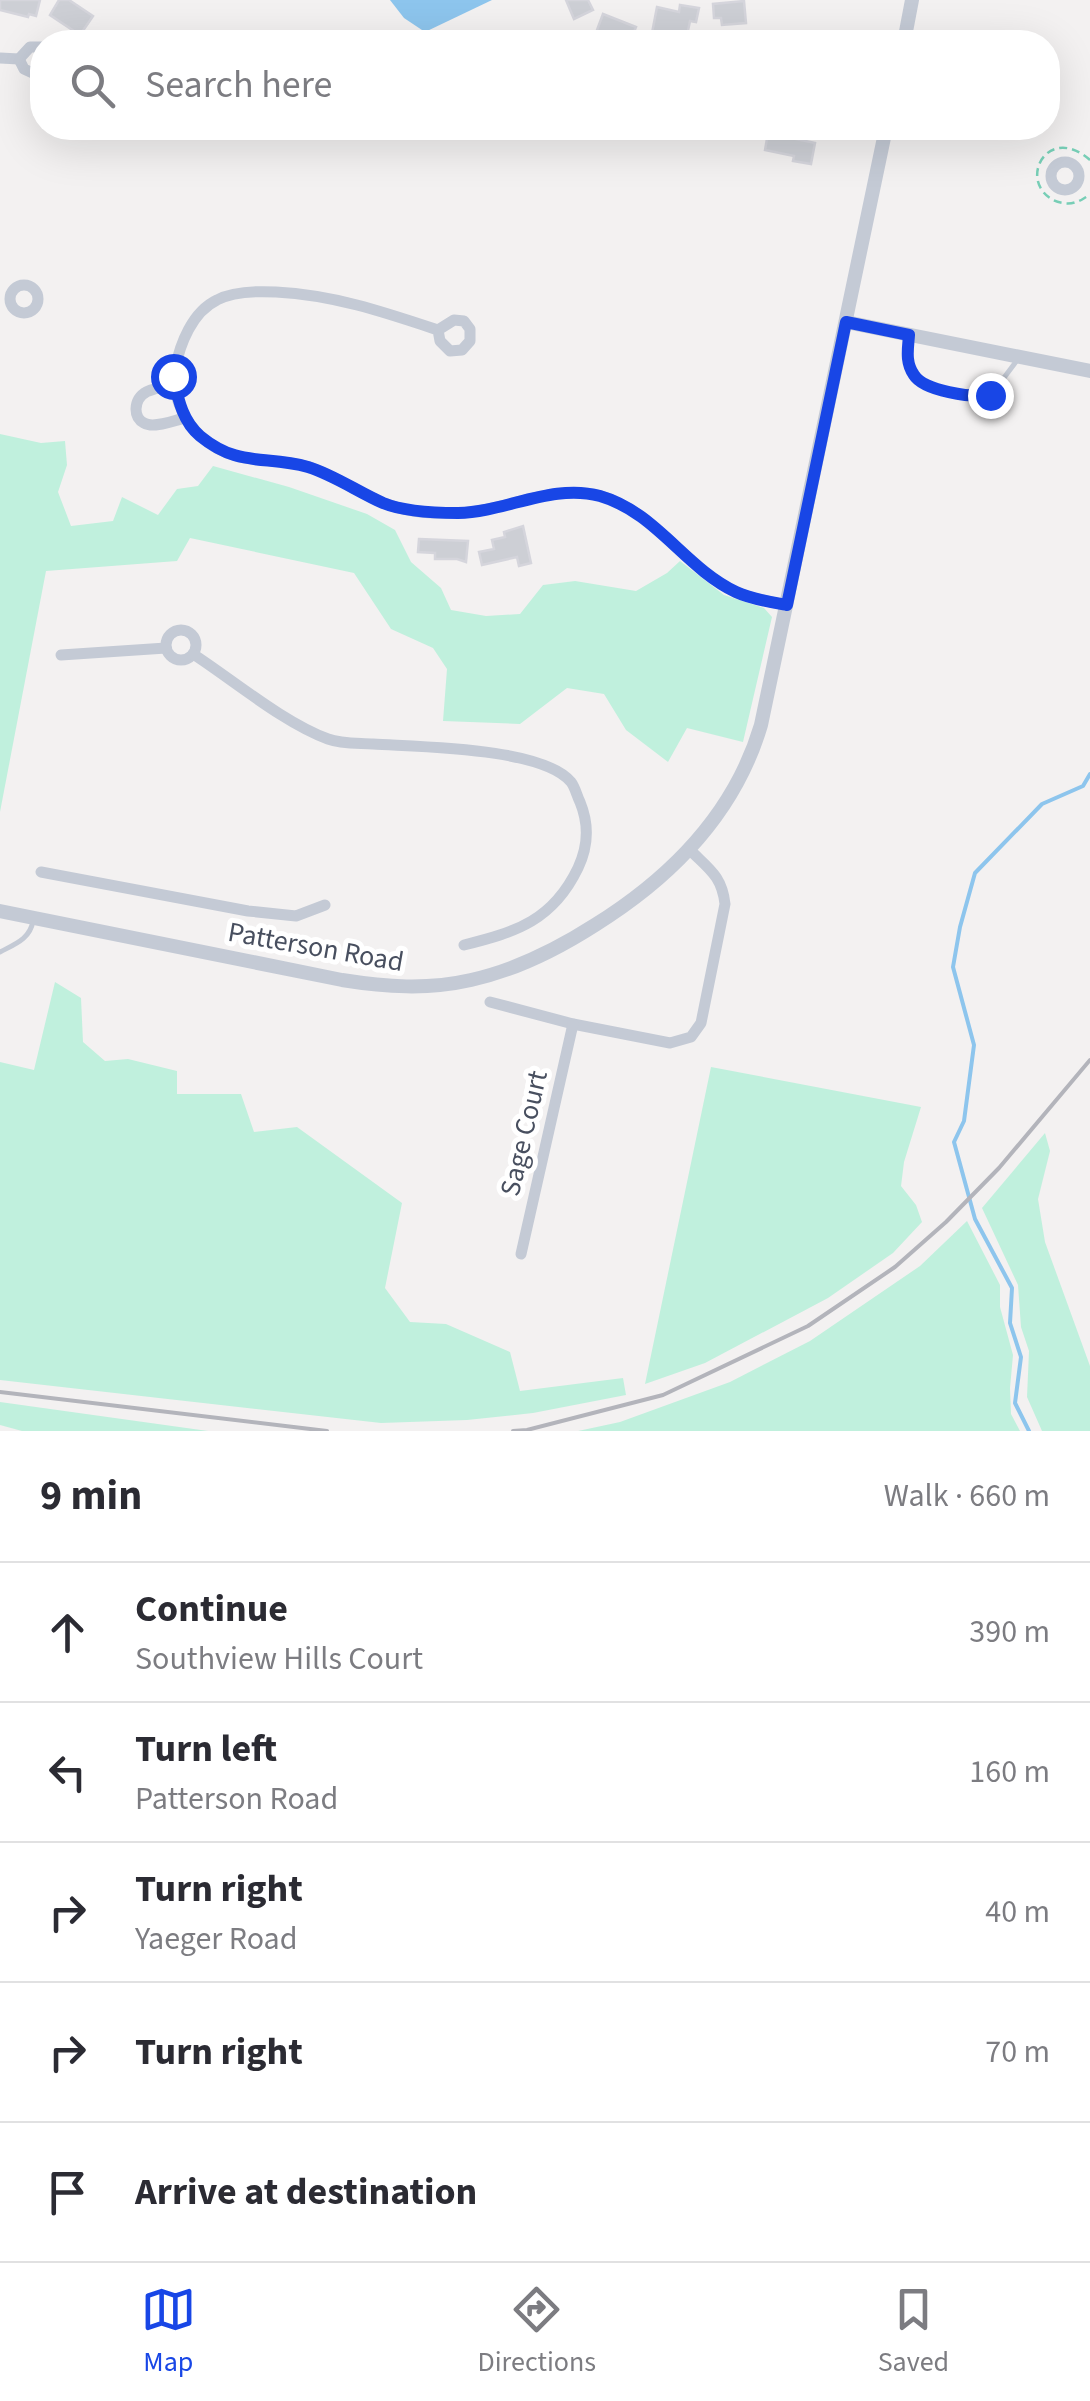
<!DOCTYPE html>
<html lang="en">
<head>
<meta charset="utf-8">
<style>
	:root { --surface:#fff; --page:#f7f7f7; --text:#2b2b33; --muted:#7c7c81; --line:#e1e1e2; --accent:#1846e6 }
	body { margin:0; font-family:"Source Sans 3",sans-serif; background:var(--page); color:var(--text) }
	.stop { position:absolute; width:30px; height:30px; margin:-22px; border:8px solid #1846e6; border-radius:50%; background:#fff }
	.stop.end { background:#1846e6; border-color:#fff; box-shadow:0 2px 10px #0008 }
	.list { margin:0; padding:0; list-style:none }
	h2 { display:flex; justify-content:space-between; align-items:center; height:130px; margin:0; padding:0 40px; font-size:42px }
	h2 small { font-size:32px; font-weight:400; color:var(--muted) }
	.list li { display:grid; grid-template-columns:65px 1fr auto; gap:30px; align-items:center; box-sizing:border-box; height:140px; padding:0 40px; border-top:2px solid var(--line) }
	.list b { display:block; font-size:38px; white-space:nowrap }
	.list p { margin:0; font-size:32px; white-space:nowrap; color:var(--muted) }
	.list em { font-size:32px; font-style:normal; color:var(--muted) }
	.icon { flex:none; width:55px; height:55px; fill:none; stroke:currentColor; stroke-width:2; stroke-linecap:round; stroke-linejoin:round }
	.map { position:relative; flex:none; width:1090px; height:1431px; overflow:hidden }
	.search { position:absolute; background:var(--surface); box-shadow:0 10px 40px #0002; left:30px; right:30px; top:30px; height:110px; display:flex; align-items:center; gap:25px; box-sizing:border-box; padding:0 35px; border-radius:40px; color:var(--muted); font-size:38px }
	.sheet { height:830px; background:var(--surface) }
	nav { display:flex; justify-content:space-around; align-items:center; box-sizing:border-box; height:140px; border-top:2px solid var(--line); background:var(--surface); font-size:28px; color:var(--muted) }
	nav a { display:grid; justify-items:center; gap:5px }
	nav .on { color:var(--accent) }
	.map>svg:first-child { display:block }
	.green { fill:#c0f0dd }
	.water { fill:#8dc5ed }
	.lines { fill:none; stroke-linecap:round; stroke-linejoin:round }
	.stream { stroke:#8dc5ed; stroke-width:4 }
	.building { fill:#cdcfd5; stroke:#d5d5dc; stroke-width:2.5 }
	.path { stroke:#77ceb6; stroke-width:2.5; stroke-dasharray:8 5; stroke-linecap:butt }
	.service { stroke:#c4cad5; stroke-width:5 }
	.minor { stroke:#c4cad5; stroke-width:11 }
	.tertiary { stroke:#c4cad5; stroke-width:14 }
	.rail { stroke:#b3b4bb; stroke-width:4 }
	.route { stroke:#1846e6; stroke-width:12 }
	.labels { text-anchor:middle; stroke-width:10; stroke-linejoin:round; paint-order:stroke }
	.street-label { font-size:28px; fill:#484f5f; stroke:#fff }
</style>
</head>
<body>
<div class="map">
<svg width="1090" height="1431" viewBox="0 0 1090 1431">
	<rect width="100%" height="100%" fill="#f3f1f1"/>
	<!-- green -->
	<g class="green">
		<path d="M 0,434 L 41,443 L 65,441 L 67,465 L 58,492 L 71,526 L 113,521 L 122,497 L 158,515 L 177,489 L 198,486 L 213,466 L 289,487 L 367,514 L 395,530 L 411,562 L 441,588 L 451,610 L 486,616 L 520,614 L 543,585 L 575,581 L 636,591 L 667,573 L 680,561 L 724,595 L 764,608 L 772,617 L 743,742 L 687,728 L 668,762 L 626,730 L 604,694 L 567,688 L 520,724 L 443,721 L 447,669 L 433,648 L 391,629 L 354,573 L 190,538 L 177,561 L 46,571 L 0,812 Z"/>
		<path d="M 55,982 L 81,998 L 83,1042 L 105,1061 L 128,1059 L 177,1071 L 177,1094 L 241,1094 L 254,1132 L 297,1127 L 402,1203 L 385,1288 L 410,1322 L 446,1324 L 510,1352 L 520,1391 L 623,1378 L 626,1395 L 533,1413 L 467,1420 L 381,1423 L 0,1380 L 0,1062 L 34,1070 Z"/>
		<path d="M 711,1067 L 921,1107 L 904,1162 L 901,1186 L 916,1205 L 922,1222 L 893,1253 L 828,1298 L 705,1363 L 645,1384 Z"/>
		<path d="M 1045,1133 L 1050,1151 L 1038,1199 L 1045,1242 L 1090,1366 L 1090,1431 L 1042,1431 L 1027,1397 L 1029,1351 L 1021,1327 L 1018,1285 L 982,1208 Z"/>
		<path d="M 967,1221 L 1000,1285 L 1000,1307 L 1013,1355 L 1010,1388 L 1011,1414 L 1020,1431 L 578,1431 L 620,1422 L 730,1382 L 810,1341 L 920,1266 Z"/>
		<path d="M 0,1402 L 208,1431 L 22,1431 L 0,1425 Z"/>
	</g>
	<!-- water -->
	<path class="water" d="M 390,0 L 492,0 L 425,32 L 404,18 Z"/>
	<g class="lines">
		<!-- stream -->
		<path class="stream" d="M 1029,1431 L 1015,1403 L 1021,1357 L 1010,1323 L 1012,1288 L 975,1219 L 954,1142 L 964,1121 L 974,1045 L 953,967 L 960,927 L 975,873 L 1042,804 L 1083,786 L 1090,774"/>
	</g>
	<!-- building -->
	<g class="building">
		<path d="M 0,0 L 40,0 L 36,16 L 29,14 L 28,17 L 0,10 Z"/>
		<path d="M 59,0 L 69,0 L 93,16 L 80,35 L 50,15 Z"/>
		<path d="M 566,0 L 588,0 L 593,10 L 574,19 Z"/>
		<path d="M 744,1 L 746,23 L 722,25 L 721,18 L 714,18 L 713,4 Z"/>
		<path d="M 680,5 L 699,8 L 696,22 L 690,21 L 686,40 L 652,33 L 657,7 L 679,12 Z"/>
		<path d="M 603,14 L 636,27 L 630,42 L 604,42 L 594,38 Z"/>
		<path d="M 768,133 L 815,143 L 811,164 L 793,161 L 794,156 L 765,150 Z"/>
		<path d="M 523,526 L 531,563 L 519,566 L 517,557 L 482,565 L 479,552 L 494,549 L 492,540 L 505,537 L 504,532 Z"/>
		<path d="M 419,539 L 468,541 L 466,562 L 457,559 L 435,559 L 435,553 L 418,552 Z"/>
	</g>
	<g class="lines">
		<!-- path -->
		<path class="path" d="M 1090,160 C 1048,123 1017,180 1053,200 C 1059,203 1069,205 1076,202 C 1081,201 1085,197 1090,195"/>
		<!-- service -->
		<g class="service">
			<path d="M 909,336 C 908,349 905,363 914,375 C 925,391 972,398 991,395 L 1018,359"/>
			<path d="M 0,952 C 15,944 30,939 33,921"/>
		</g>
		<!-- minor -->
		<g class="minor">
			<path d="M 0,58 L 19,59"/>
			<path d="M 19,59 L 24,69 L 37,75 L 42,72"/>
			<path d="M 19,59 L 30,47 L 42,47"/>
			<circle cx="1065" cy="176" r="14"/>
			<circle cx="24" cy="299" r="14"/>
			<path d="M 438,330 L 454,320 L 464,321 L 470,329 L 470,341 L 462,350 L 450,351 L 440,341 L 438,330 C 384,312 334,295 276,292 C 257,291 234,291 217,300 C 192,312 180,344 175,369 C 169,398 190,431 213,446 C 243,465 276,457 309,467 C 335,475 358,493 384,503 C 406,512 435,514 459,513 C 506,511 553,483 601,496 C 656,512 685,568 736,592 C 752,599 770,602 787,605"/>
			<path d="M 175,385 C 160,388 137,388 136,409 C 136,414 138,420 144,423 C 154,429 175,420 185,418"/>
			<circle cx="181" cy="645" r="15"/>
			<path d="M 193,654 C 233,680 284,723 328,739 C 341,744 358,743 373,744 C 417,747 542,747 571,782 C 575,787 577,796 580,802 C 589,824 588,847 578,868 C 553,920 517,932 464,945"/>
			<path d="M 61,655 L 166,648"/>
			<path d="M 41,872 L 248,911 L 296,916 L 325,905"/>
			<path d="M 490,1002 L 573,1024 L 670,1043 L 691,1037 L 701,1023 L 725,904 C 722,876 709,869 690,850"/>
			<path d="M 521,1254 L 573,1024"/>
		</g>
		<!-- tertiary -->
		<g class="tertiary">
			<path d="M 904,42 L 912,0"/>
			<path d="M 846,322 L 1090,371"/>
			<path d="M 0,911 L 342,980 C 386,987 427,990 471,980 C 516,970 556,950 595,925 C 672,877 735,813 761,725 L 886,128"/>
		</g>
		<!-- rail -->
		<g class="rail">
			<path d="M 0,1392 L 327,1431"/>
			<path d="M 513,1431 L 527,1430 L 663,1395 L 808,1326 L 895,1267 L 946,1222 L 999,1168 L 1090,1060"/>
		</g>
	</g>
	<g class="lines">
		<!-- route -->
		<path class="route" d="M 173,376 C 178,398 182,421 200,436 C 239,468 265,455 308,467 C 334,475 358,492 383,503 C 405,512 435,513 458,513 C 506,512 552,483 600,496 C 656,512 685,568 736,592 C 751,599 770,602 787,605 L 846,322 L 909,335 C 908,349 905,362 914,375 C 924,391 972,398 990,395"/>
	</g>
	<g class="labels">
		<!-- street labels -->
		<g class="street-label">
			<text transform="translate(316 946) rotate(10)" y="10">Patterson Road</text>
			<text transform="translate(523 1133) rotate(-77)" y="10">Sage Court</text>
		</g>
	</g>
</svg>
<div class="stop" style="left:173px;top:376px"></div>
<div class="stop end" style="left:990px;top:395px"></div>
<div class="search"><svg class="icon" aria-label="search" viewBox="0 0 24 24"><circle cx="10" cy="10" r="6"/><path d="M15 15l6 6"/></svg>Search here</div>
</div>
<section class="sheet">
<h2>9 min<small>Walk · 660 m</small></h2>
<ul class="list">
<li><svg class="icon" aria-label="ahead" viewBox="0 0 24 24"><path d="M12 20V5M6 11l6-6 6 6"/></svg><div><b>Continue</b><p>Southview Hills Court</p></div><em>390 m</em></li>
<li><svg class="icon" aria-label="left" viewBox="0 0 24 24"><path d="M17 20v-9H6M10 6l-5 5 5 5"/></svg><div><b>Turn left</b><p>Patterson Road</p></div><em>160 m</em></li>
<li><svg class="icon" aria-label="right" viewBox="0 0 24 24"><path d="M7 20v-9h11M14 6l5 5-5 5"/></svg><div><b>Turn right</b><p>Yaeger Road</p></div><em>40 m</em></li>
<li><svg class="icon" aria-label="right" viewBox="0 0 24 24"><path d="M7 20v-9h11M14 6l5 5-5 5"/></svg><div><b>Turn right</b></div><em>70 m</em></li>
<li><svg class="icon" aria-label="arrive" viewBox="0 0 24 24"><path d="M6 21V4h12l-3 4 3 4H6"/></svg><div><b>Arrive at destination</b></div></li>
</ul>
</section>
<nav>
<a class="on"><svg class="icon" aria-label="map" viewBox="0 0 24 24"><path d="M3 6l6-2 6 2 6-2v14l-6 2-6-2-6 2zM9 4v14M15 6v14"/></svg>Map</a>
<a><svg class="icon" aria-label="directions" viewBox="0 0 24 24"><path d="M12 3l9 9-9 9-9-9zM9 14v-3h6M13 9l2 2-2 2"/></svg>Directions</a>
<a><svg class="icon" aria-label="saved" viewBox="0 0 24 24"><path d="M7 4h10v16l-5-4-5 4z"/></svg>Saved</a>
</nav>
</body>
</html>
